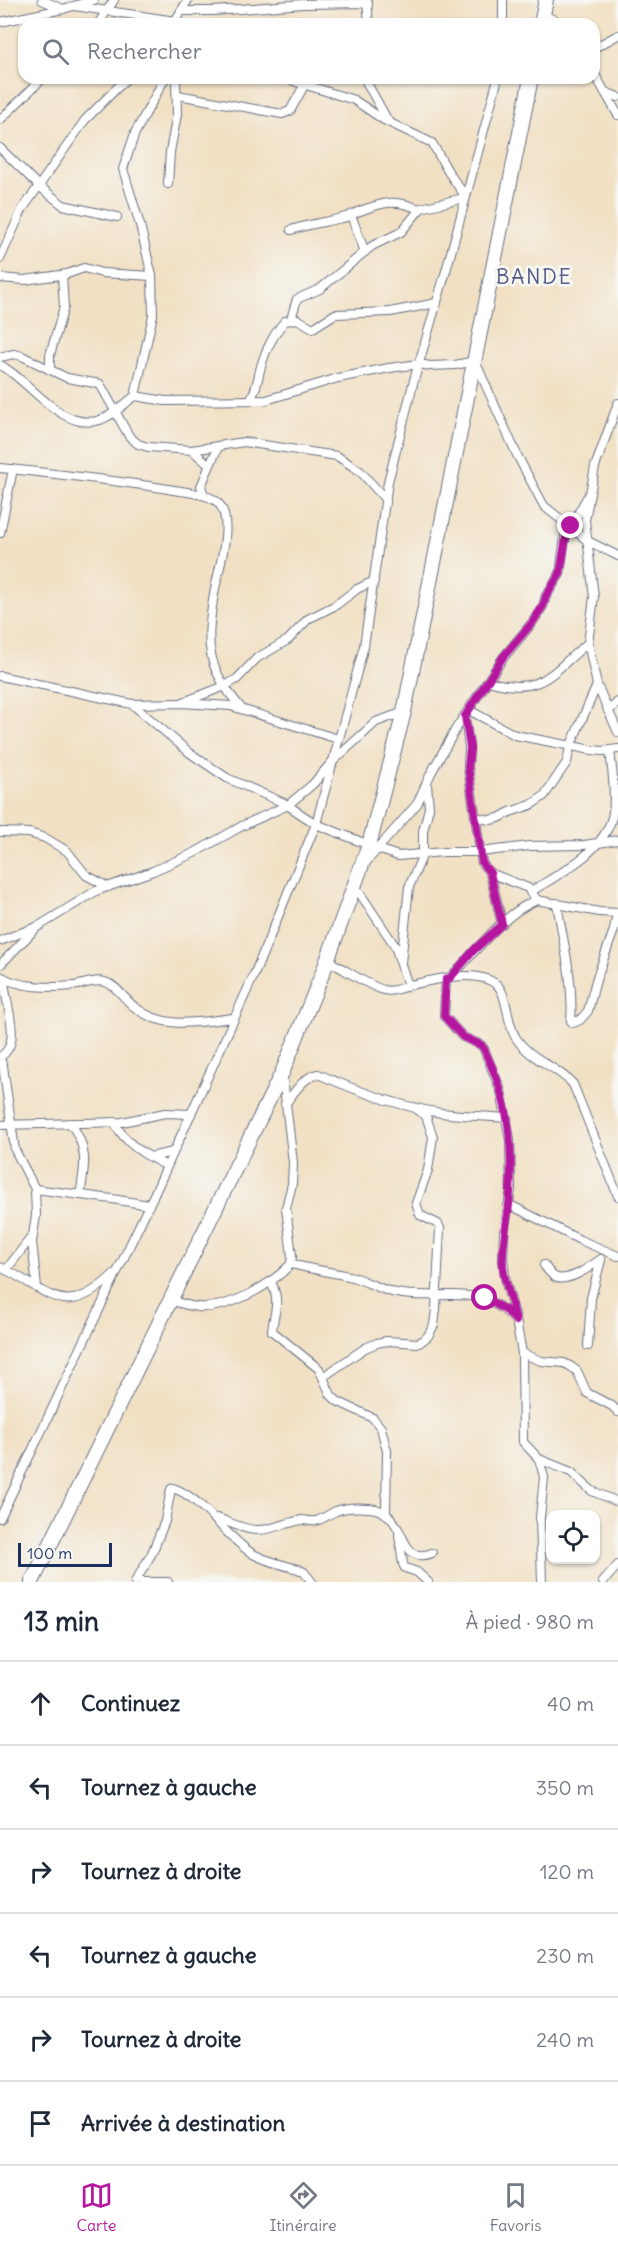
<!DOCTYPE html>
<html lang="fr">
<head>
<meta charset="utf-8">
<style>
	:root { --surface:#fff; --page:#f6f6f7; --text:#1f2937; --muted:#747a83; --line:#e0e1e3; --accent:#b5179e }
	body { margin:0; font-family:Delius,sans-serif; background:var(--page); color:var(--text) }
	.controls { position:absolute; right:18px; bottom:18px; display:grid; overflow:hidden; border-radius:12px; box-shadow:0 2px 4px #0004 }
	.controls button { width:54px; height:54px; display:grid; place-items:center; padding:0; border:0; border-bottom:2px solid var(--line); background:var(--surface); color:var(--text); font:30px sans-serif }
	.scale { position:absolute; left:18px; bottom:15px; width:94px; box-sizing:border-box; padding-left:6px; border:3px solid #1b2f5e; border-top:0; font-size:16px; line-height:21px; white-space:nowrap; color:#1b2f5e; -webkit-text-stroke:4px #f6f6f2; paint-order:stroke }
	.stop { position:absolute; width:18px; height:18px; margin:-14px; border:4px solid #b5179e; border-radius:50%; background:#fff }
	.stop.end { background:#b5179e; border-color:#fff; box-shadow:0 2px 6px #0008 }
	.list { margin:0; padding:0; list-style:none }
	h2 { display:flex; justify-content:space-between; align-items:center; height:78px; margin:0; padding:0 24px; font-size:26px }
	h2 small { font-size:20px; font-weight:400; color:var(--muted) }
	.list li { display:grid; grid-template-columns:39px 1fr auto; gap:18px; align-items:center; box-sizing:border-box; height:84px; padding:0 24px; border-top:2px solid var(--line) }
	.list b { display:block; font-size:22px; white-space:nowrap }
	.list em { font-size:20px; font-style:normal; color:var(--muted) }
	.icon { flex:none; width:33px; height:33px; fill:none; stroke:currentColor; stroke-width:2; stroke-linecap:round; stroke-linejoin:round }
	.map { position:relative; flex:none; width:618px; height:1582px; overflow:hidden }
	.search { position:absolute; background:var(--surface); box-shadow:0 2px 4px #0004; left:18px; right:18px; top:18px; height:66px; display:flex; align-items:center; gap:15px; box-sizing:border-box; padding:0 21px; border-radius:18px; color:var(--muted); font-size:22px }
	.sheet { height:582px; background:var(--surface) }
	nav { display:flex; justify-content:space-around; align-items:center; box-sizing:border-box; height:84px; border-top:2px solid var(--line); background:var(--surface); font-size:16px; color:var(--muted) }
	nav a { display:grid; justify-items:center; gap:3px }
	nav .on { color:var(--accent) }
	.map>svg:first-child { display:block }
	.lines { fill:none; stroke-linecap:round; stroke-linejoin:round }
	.street-casing { stroke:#666d81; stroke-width:10 }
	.highway-casing { stroke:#666d81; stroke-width:16 }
	.street { stroke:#fff; stroke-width:8 }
	.highway { stroke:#fff; stroke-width:14 }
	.route { stroke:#b5179e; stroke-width:8 }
	.labels { text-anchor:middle; stroke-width:6; stroke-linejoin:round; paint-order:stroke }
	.quarter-label { font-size:21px; letter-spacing:1.5px; fill:#565b89; stroke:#f6f6f2 }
</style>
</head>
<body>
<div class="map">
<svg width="618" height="1582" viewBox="0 0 618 1582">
	<rect width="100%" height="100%" fill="#f6f6f2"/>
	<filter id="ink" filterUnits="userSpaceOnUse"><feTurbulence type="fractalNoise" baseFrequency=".0167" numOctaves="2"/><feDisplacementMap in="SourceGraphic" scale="12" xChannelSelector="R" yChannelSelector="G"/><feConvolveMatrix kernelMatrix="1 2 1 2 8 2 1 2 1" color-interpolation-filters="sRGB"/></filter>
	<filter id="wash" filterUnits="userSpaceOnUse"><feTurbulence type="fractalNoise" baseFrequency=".008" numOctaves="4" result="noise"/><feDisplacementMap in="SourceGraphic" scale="24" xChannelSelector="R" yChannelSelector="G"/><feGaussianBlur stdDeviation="1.35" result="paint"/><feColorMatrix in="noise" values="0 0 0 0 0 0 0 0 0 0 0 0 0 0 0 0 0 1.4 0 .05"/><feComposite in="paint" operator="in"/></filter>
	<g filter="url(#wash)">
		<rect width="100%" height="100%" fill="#f1e0c3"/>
	</g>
	<g filter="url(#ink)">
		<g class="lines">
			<defs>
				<g id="street">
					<path d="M 42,0 L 63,9"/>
					<path d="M 367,0 L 369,24"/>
					<path d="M 503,0 L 503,24"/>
					<path d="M 74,6 L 176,21 L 180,24"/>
					<path d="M 181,11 L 214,11 L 303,4 L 368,3"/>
					<path d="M 543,15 L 564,24"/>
					<path d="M 0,22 L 63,9 L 94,0"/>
					<path d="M 98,24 L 114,0"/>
					<path d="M 173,24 L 188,0"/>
					<path d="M 594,48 L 618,35"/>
					<path d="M 594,73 L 618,115"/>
					<path d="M 284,78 L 354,100 L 384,120 L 432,143 L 449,173 L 465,196"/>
					<path d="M 364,78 L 388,121"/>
					<path d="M 605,92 L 618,97"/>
					<path d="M 178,95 L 282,114 L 290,111 L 305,84"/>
					<path d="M 0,120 L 43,78"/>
					<path d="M 0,148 L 39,186 L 63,205 L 117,217"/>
					<path d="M 168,184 L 170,152 L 177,114 L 176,78"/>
					<path d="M 351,215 L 365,252"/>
					<path d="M 291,230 C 309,224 325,222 342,218 C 349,217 354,213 360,211 C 384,202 395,199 419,209"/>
					<path d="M 0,259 L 22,210 L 85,120 L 127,78"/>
					<path d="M 0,278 L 25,280 L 67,274 L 84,268 L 102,273 L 152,276"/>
					<path d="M 291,319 L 297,299 L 320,289 L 372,246 L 401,232 L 421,208 L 464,198"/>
					<path d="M 0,357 L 14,354 L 22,356 L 67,378 L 100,384 L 129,436 L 138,444 L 148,447 L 192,450 L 244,442 L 337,456 L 360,471 L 386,500"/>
					<path d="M 0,365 C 31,381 61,432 100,420 C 113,416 124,404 135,396 L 165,401 L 266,400 L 338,378 L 389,368 L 419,364 L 430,366 L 455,365 L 475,361 L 517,455 L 544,506 L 588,541 L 618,556"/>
					<path d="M 50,370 L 50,355 L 64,307 L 62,275"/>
					<path d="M 135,396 L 153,315 L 152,276 L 140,225 L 123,169 L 135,133 L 165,78"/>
					<path d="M 250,400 C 259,385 257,378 262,363 C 266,349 275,332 285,321 L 297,319 L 313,328 L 335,314 L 390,312 L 437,303"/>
					<path d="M 618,403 L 595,467 L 585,520 L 594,597 L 588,643 L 597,685 L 618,732"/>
					<path d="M 192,450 L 209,465"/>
					<path d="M 0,468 C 56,474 113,480 168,489 C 182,492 201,492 213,499 C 239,512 217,573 214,594 C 211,614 207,634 211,654 C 214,673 229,694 242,709"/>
					<path d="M 204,495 L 201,486 L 218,447"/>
					<path d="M 0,533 L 13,469"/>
					<path d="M 0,676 L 132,704 L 190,753 L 227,778 L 284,803 L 316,824 L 369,845"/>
					<path d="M 488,681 C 543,697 551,672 588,643"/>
					<path d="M 181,703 L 225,686 L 237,679 L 257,658 L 288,640 L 308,619 L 336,605 L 357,589 L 374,581"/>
					<path d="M 132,704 L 181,703 L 231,706 L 338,739"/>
					<path d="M 469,710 L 515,735 L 592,750 L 603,751 L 618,749"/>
					<path d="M 608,711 L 618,702"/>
					<path d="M 465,716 L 469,748 L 468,767 L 482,863 L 490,873 L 528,888 L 537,900"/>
					<path d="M 475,817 L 490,820 L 499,818 L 510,812 L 531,805 L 544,796 L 567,762 L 570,747 L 597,685"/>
					<path d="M 0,832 L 29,833 L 45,838 L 67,851 L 86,875 L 108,887"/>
					<path d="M 378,849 L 398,856 L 443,852 L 480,852 L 529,846 L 584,845 L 618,840"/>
					<path d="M 367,861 L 417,804 L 431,773 L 457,727 L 503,658 L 532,623 L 543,606 L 546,596 L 560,574 L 565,537 L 590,492"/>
					<path d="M 490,873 L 502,924"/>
					<path d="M 355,886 L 395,946 L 408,986"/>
					<path d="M 530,892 C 559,874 608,850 613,812 C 616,793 612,770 610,751"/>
					<path d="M 557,903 C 563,942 574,982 571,1021 L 573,1023 L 580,1020 L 588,1011 L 596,980 L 614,930 L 617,913"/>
					<path d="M 0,941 L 39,926 L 96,891 L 153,871 L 194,853 L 242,826 L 288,805 L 313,784 L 331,763 L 376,722 L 404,712"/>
					<path d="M 327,960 C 343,968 368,986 384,990 C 393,993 402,987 411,985 C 434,980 475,968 496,984 C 508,993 506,1023 516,1038 C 531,1060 556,1066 573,1084 L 618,1196"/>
					<path d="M 401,963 L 409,887 L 423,854 L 423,831 L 429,808 L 427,784"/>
					<path d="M 0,965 L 37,927"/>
					<path d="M 0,976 C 20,988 49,988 73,986 C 83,985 94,979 105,982 C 117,985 125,1001 136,1008 C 165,1031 201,1021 234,1018"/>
					<path d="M 451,977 C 475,952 505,912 537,900 L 599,912 L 618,913"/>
					<path d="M 446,979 L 444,1016 L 463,1037 L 481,1045 L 484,1049 L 501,1091 L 510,1140 L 511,1190 L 504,1231 L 503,1259 L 506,1283 L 515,1315 L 522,1353 L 523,1442 L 539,1459 L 544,1477 L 540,1518 L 542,1582"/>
					<path d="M 0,1057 C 24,1042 4,1004 4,978"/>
					<path d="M 0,1059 L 3,1066 L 15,1150 L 35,1189 L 36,1215 L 32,1242 L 37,1288"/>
					<path d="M 285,1104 C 294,1093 303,1077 318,1074 C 357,1091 400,1107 442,1113 C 464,1116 486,1116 507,1118"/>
					<path d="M 114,1122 C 126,1145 145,1155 167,1166"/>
					<path d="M 70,1123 C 89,1147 85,1167 80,1195"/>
					<path d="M 0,1125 L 122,1122 L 165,1113 L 191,1114"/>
					<path d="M 150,1157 L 173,1152"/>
					<path d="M 35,1189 L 112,1199 L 149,1205"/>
					<path d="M 510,1205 L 580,1240 L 618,1256"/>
					<path d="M 291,1264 C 310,1269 330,1272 349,1276 C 365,1280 380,1290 396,1293 C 443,1302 479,1280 516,1321"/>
					<path d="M 544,1265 C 547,1269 552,1277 557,1278 C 571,1281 590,1267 601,1259"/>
					<path d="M 0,1267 C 50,1290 63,1323 114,1274"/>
					<path d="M 6,1270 L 33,1235"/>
					<path d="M 271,1282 C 281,1303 274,1310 272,1331 L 319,1369 L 331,1395 L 337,1401 L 373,1418 L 381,1428 L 387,1451 L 386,1514"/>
					<path d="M 170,1300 C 179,1303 188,1306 198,1307 C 228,1310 270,1286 291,1264 L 292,1256 L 286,1208 L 292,1184 L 293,1163 L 283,1078"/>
					<path d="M 588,1346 L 591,1298 L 601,1260"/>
					<path d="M 522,1353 L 541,1361 L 564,1363 L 570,1366 L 577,1371 L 587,1393 L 612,1406 L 618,1412"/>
					<path d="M 323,1377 L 365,1348 L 377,1343 L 387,1341 L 419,1343 L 428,1336 L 434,1325 L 436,1309 L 440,1228 L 438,1224 L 420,1215 L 416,1203 L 428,1170 L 433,1137 L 426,1116 L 414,1107"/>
					<path d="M 539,1459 L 571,1472 L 592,1491 L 618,1502"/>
					<path d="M 0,1518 L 159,1184 L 254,975 L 316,824 L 364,646 L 388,482 L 414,380 L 446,271 L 498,78"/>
					<path d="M 217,1518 C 229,1522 244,1530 257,1530 C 269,1531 288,1522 302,1520 C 307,1520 311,1522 316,1521 C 323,1519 329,1514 336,1511 C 346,1507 359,1507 369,1508 C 410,1511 395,1567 432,1553"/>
					<path d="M 399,1535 L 403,1564 L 405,1568 L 417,1572 L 428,1582"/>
					<path d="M 135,1582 L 152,1553 L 165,1521 L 171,1489 L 173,1488 C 203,1498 226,1538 253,1554 C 266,1561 283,1565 298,1569 L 304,1572 L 312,1582"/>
					<path d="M 141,1582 L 168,1582"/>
					<path d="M 603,1582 L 618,1565"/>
				</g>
				<g id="highway">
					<path d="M 541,24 L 546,0"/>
					<path d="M 32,1582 L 282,1073 L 323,972 L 369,845 L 404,712 L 531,78"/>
				</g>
			</defs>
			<!-- street casing -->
			<use href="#street" class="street-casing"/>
			<!-- highway casing -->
			<use href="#highway" class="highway-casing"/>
			<!-- street -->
			<use href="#street" class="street"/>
			<!-- highway -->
			<use href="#highway" class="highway"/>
		</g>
	</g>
	<g class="lines" filter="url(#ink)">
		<!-- route -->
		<path class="route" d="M 485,1298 L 507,1311 L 516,1321 C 513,1303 505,1286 503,1267 C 501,1242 509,1218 510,1193 C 512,1160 511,1124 501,1092 C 497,1077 490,1063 484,1049 L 481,1045 L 463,1037 L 444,1016 L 446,979 L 450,978 L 474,950 L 502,924 L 490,873 L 482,863 L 468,767 L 470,748 L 465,716 L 503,657 L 532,623 L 543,606 L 546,596 L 560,574 L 566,537 L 571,526"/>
	</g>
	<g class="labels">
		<!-- quarter labels -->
		<g class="quarter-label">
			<text x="534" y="284">BANDE</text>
		</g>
	</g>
</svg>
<div class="controls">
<button><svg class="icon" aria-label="locate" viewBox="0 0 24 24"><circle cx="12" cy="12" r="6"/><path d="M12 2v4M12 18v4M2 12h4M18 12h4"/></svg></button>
</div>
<div class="scale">100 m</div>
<div class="stop" style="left:485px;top:1298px"></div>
<div class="stop end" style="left:571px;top:526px"></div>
<div class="search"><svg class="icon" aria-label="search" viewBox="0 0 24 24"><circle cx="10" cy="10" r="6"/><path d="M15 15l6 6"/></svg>Rechercher</div>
</div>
<section class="sheet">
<h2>13 min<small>À pied · 980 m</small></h2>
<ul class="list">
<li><svg class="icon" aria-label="ahead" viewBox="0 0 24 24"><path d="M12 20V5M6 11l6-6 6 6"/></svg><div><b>Continuez</b></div><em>40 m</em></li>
<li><svg class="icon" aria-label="left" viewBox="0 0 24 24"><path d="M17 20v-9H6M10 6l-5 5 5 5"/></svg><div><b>Tournez à gauche</b></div><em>350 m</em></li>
<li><svg class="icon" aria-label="right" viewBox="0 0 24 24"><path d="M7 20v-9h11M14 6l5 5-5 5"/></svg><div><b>Tournez à droite</b></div><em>120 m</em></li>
<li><svg class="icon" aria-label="left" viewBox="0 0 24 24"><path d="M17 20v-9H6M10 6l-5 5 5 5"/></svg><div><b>Tournez à gauche</b></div><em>230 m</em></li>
<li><svg class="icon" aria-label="right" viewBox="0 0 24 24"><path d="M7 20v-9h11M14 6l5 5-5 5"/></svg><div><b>Tournez à droite</b></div><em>240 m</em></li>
<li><svg class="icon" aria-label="arrive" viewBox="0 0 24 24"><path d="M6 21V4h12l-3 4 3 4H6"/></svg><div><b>Arrivée à destination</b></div></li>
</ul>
</section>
<nav>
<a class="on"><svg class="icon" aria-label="map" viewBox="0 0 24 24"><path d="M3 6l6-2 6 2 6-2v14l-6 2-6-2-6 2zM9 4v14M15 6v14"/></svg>Carte</a>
<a><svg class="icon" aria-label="directions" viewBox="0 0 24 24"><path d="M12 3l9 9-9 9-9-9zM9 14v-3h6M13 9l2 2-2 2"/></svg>Itinéraire</a>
<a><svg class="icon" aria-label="saved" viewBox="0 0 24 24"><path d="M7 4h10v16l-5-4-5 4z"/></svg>Favoris</a>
</nav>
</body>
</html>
